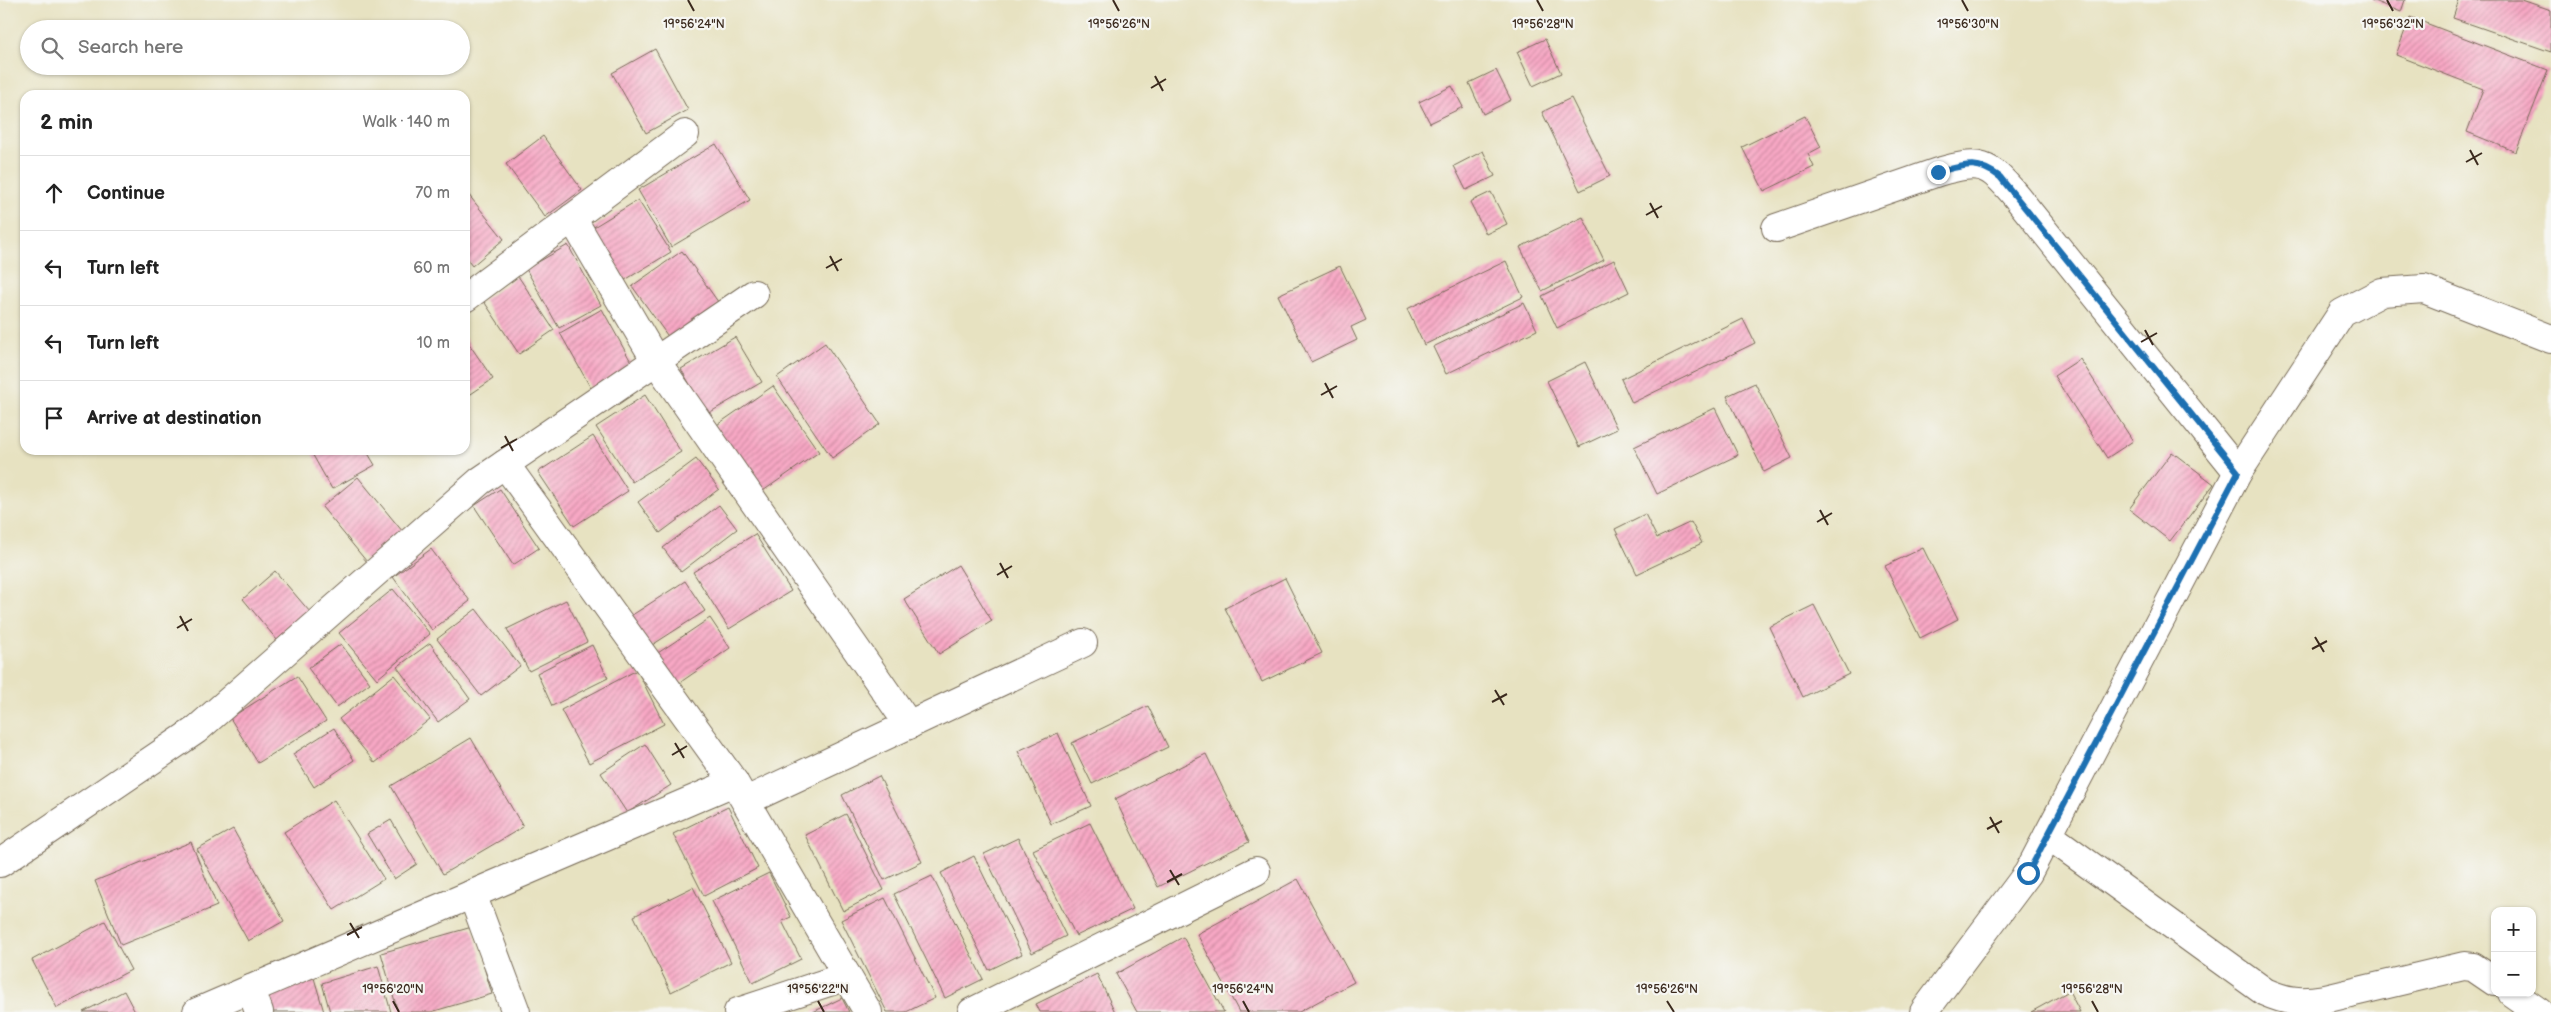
<!DOCTYPE html>
<html lang="en">
<head>
<meta charset="utf-8">
<style>
	:root { --surface:#fff; --page:#f6f6f6; --text:#222; --muted:#767676; --line:#e0e0e0 }
	body { margin:0; font-family:"Balsamiq Sans",sans-serif; background:var(--page); color:var(--text) }
	.controls { position:absolute; right:15px; bottom:15px; display:grid; overflow:hidden; border-radius:10px; box-shadow:0 1px 4px #0004 }
	.controls button { width:45px; height:45px; display:grid; place-items:center; padding:0; border:0; border-bottom:1px solid var(--line); background:var(--surface); color:var(--text); font:25px sans-serif }
	.stop { position:absolute; width:15px; height:15px; margin:-11px; border:4px solid #1f6fb2; border-radius:50%; background:#fff }
	.stop.end { background:#1f6fb2; border-color:#fff; box-shadow:0 1px 5px #0008 }
	.list { margin:0; padding:0; list-style:none }
	h2 { display:flex; justify-content:space-between; align-items:center; height:65px; margin:0; padding:0 20px; font-size:21px }
	h2 small { font-size:16px; font-weight:400; color:var(--muted) }
	.list li { display:grid; grid-template-columns:32px 1fr auto; gap:15px; align-items:center; box-sizing:border-box; height:75px; padding:0 20px; border-top:1px solid var(--line) }
	.list b { display:block; font-size:19px; white-space:nowrap }
	.list em { font-size:16px; font-style:normal; color:var(--muted) }
	.icon { flex:none; width:28px; height:28px; fill:none; stroke:currentColor; stroke-width:2; stroke-linecap:round; stroke-linejoin:round }
	.map { position:relative; flex:none; width:2551px; height:1012px; overflow:hidden }
	.search { position:absolute; background:var(--surface); box-shadow:0 1px 4px #0004; left:20px; top:20px; width:450px; height:55px; display:flex; align-items:center; gap:12px; box-sizing:border-box; padding:0 18px; border-radius:28px; color:var(--muted); font-size:19px }
	.panel { position:absolute; background:var(--surface); box-shadow:0 1px 4px #0004; left:20px; top:90px; width:450px; height:365px; border-radius:15px }
	.map>svg:first-child { display:block }
	.building { fill:url(#building-hatch) }
	.lines { fill:none; stroke-linecap:round; stroke-linejoin:round }
	.minor-casing { stroke:#776a57; stroke-width:30 }
	.minor { stroke:#fff; stroke-width:28 }
	.route { stroke:#1f6fb2; stroke-width:6 }
	.ticks { fill:none; stroke:#3b2a1e; stroke-width:2 }
	.ticks-label { font-size:12px; text-anchor:middle; fill:#3b2a1e; stroke:#f6f6f2; stroke-width:4.5; stroke-linejoin:round; paint-order:stroke }
</style>
</head>
<body>
<div class="map">
<svg width="2551" height="1012" viewBox="0 0 2551 1012">
	<defs>
		<pattern id="building-hatch" width="6" height="6" patternUnits="userSpaceOnUse" patternTransform="scale(1.25)"><rect width="6" height="6" fill="#f8a8c5"/><path d="M-1 1l2-2M0 6l6-6M5 7l2-2" fill="none" stroke="#ca899f"/></pattern>
	</defs>
	<rect width="100%" height="100%" fill="#f6f6f2"/>
	<filter id="ink" filterUnits="userSpaceOnUse"><feTurbulence type="fractalNoise" baseFrequency=".02" numOctaves="2"/><feDisplacementMap in="SourceGraphic" scale="10" xChannelSelector="R" yChannelSelector="G"/><feConvolveMatrix kernelMatrix="1 2 1 2 8 2 1 2 1" color-interpolation-filters="sRGB"/></filter>
	<filter id="wash" filterUnits="userSpaceOnUse"><feTurbulence type="fractalNoise" baseFrequency=".0096" numOctaves="4" result="noise"/><feDisplacementMap in="SourceGraphic" scale="20" xChannelSelector="R" yChannelSelector="G"/><feGaussianBlur stdDeviation="1.12" result="paint"/><feColorMatrix in="noise" values="0 0 0 0 0 0 0 0 0 0 0 0 0 0 0 0 0 1.4 0 .05"/><feComposite in="paint" operator="in"/></filter>
	<g filter="url(#wash)">
		<rect width="100%" height="100%" fill="#e7e2c1"/>
		<g id="blocks">
			<!-- building -->
			<g class="building">
				<path d="M 2371,0 L 2405,0 L 2401,12 Z"/>
				<path d="M 2459,0 L 2522,0 L 2551,10 L 2551,52 L 2453,18 Z"/>
				<path d="M 2410,17 L 2548,70 L 2516,152 L 2467,132 L 2483,89 L 2396,55 Z"/>
				<path d="M 1545,39 L 1561,73 L 1533,86 L 1517,52 Z"/>
				<path d="M 655,49 L 688,110 L 646,133 L 612,73 Z"/>
				<path d="M 1496,70 L 1511,100 L 1483,114 L 1469,83 Z"/>
				<path d="M 1452,86 L 1463,107 L 1430,123 L 1419,102 Z"/>
				<path d="M 1571,98 L 1610,176 L 1580,191 L 1542,112 Z"/>
				<path d="M 1805,116 L 1821,147 L 1808,154 L 1814,167 L 1764,191 L 1742,147 Z"/>
				<path d="M 543,136 L 582,190 L 545,217 L 506,164 Z"/>
				<path d="M 716,144 L 750,200 L 671,247 L 638,190 Z"/>
				<path d="M 1483,151 L 1495,176 L 1466,190 L 1454,166 Z"/>
				<path d="M 1491,192 L 1507,224 L 1486,234 L 1470,202 Z"/>
				<path d="M 468,194 L 504,239 L 472,266 L 465,257 L 465,197 Z"/>
				<path d="M 638,200 L 671,252 L 625,280 L 592,228 Z"/>
				<path d="M 1583,217 L 1604,260 L 1542,291 L 1520,247 Z"/>
				<path d="M 568,245 L 601,305 L 559,328 L 526,269 Z"/>
				<path d="M 682,251 L 721,306 L 672,342 L 632,286 Z"/>
				<path d="M 1614,260 L 1629,292 L 1557,328 L 1542,296 Z"/>
				<path d="M 1506,261 L 1523,297 L 1424,345 L 1407,309 Z"/>
				<path d="M 1340,266 L 1366,320 L 1351,327 L 1357,340 L 1311,362 L 1278,295 Z"/>
				<path d="M 518,276 L 554,330 L 519,354 L 483,300 Z"/>
				<path d="M 1524,303 L 1537,330 L 1446,374 L 1433,347 Z"/>
				<path d="M 602,309 L 635,369 L 593,392 L 560,333 Z"/>
				<path d="M 1743,319 L 1755,343 L 1632,403 L 1621,379 Z"/>
				<path d="M 735,337 L 762,382 L 707,414 L 681,369 Z"/>
				<path d="M 465,338 L 493,379 L 465,398 Z"/>
				<path d="M 825,343 L 880,424 L 832,458 L 777,377 Z"/>
				<path d="M 2080,359 L 2133,441 L 2107,458 L 2054,376 Z"/>
				<path d="M 1585,362 L 1617,429 L 1579,447 L 1547,381 Z"/>
				<path d="M 1755,383 L 1792,458 L 1764,472 L 1727,396 Z"/>
				<path d="M 773,386 L 819,452 L 760,493 L 714,427 Z"/>
				<path d="M 645,395 L 681,452 L 632,482 L 596,427 Z"/>
				<path d="M 1715,408 L 1738,455 L 1657,494 L 1634,447 Z"/>
				<path d="M 593,436 L 628,491 L 574,526 L 538,472 Z"/>
				<path d="M 310,450 L 366,450 L 375,465 L 332,489 Z"/>
				<path d="M 2172,452 L 2214,484 L 2170,541 L 2129,509 Z"/>
				<path d="M 696,459 L 719,489 L 660,533 L 638,502 Z"/>
				<path d="M 358,477 L 403,532 L 367,562 L 322,507 Z"/>
				<path d="M 500,489 L 539,548 L 513,565 L 474,506 Z"/>
				<path d="M 719,505 L 737,529 L 681,572 L 663,548 Z"/>
				<path d="M 1645,514 L 1657,538 L 1691,522 L 1702,543 L 1637,574 L 1615,529 Z"/>
				<path d="M 755,534 L 791,591 L 729,629 L 693,572 Z"/>
				<path d="M 1923,548 L 1958,619 L 1920,638 L 1885,566 Z"/>
				<path d="M 431,549 L 470,601 L 432,630 L 393,577 Z"/>
				<path d="M 958,565 L 992,621 L 939,654 L 904,599 Z"/>
				<path d="M 275,571 L 310,612 L 277,640 L 243,599 Z"/>
				<path d="M 1285,578 L 1322,653 L 1262,682 L 1225,608 Z"/>
				<path d="M 685,581 L 705,611 L 646,649 L 626,619 Z"/>
				<path d="M 393,589 L 430,634 L 377,679 L 339,633 Z"/>
				<path d="M 566,600 L 587,642 L 529,671 L 507,629 Z"/>
				<path d="M 1814,605 L 1849,674 L 1803,697 L 1769,627 Z"/>
				<path d="M 476,609 L 520,666 L 481,696 L 437,639 Z"/>
				<path d="M 710,618 L 730,648 L 672,688 L 652,657 Z"/>
				<path d="M 430,643 L 470,699 L 438,722 L 397,667 Z"/>
				<path d="M 341,644 L 370,683 L 337,707 L 308,668 Z"/>
				<path d="M 592,645 L 608,678 L 552,706 L 537,673 Z"/>
				<path d="M 637,670 L 664,724 L 589,763 L 561,710 Z"/>
				<path d="M 394,675 L 430,719 L 375,763 L 339,719 Z"/>
				<path d="M 297,676 L 326,721 L 258,763 L 230,718 Z"/>
				<path d="M 1148,706 L 1168,747 L 1092,784 L 1072,743 Z"/>
				<path d="M 334,728 L 354,760 L 314,787 L 293,754 Z"/>
				<path d="M 1058,733 L 1091,806 L 1051,824 L 1018,751 Z"/>
				<path d="M 471,738 L 523,827 L 443,874 L 391,786 Z"/>
				<path d="M 645,744 L 671,785 L 627,813 L 601,773 Z"/>
				<path d="M 1206,754 L 1249,842 L 1158,887 L 1115,799 Z"/>
				<path d="M 879,776 L 922,862 L 884,880 L 842,795 Z"/>
				<path d="M 334,800 L 384,879 L 334,910 L 284,832 Z"/>
				<path d="M 728,807 L 758,868 L 704,896 L 673,834 Z"/>
				<path d="M 846,814 L 884,890 L 843,911 L 805,835 Z"/>
				<path d="M 391,820 L 417,864 L 394,879 L 367,834 Z"/>
				<path d="M 1090,823 L 1133,909 L 1076,936 L 1033,850 Z"/>
				<path d="M 233,829 L 284,921 L 248,941 L 197,849 Z"/>
				<path d="M 1018,838 L 1066,936 L 1032,953 L 984,854 Z"/>
				<path d="M 191,842 L 217,906 L 121,945 L 95,881 Z"/>
				<path d="M 974,856 L 1022,954 L 989,970 L 941,873 Z"/>
				<path d="M 769,873 L 791,917 L 782,921 L 801,959 L 753,983 L 712,901 Z"/>
				<path d="M 932,876 L 983,979 L 945,998 L 894,894 Z"/>
				<path d="M 1298,879 L 1354,982 L 1299,1012 L 1239,1012 L 1197,934 Z"/>
				<path d="M 693,887 L 731,962 L 671,992 L 634,916 Z"/>
				<path d="M 885,898 L 935,998 L 906,1012 L 887,1012 L 841,920 Z"/>
				<path d="M 105,921 L 131,970 L 57,1008 L 32,960 Z"/>
				<path d="M 472,927 L 492,994 L 431,1012 L 398,1012 L 381,953 Z"/>
				<path d="M 1183,937 L 1224,1012 L 1137,1012 L 1116,974 Z"/>
				<path d="M 378,966 L 391,1012 L 330,1012 L 322,983 Z"/>
				<path d="M 1097,974 L 1115,1012 L 1040,1012 L 1036,1004 Z"/>
				<path d="M 314,978 L 324,1012 L 271,1012 L 265,992 Z"/>
				<path d="M 124,991 L 135,1012 L 83,1012 Z"/>
				<path d="M 2069,991 L 2080,1012 L 2031,1012 Z"/>
				<path d="M 842,998 L 849,1012 L 813,1012 Z"/>
			</g>
		</g>
	</g>
	<g filter="url(#ink)">
		<use href="#blocks" fill-opacity="0" stroke="#776a57" stroke-width="1"/>
		<g class="lines">
			<defs>
				<g id="minor">
					<path d="M 572,218 L 656,361 L 909,725"/>
					<path d="M 1776,228 L 1938,172 C 1981,160 1987,162 2016,196 L 2238,472"/>
					<path d="M 465,298 L 685,134"/>
					<path d="M 505,464 L 734,782 L 868,1012"/>
					<path d="M 746,801 L 1083,643"/>
					<path d="M 2048,835 L 2265,992 C 2288,1002 2300,1003 2325,999 L 2464,966 L 2473,967 L 2495,982"/>
					<path d="M 0,863 L 196,730 L 480,481 L 754,294"/>
					<path d="M 472,894 L 516,1012"/>
					<path d="M 251,989 L 259,1012"/>
					<path d="M 2512,993 L 2539,1012"/>
					<path d="M 197,1012 L 734,782"/>
					<path d="M 738,1012 L 847,976"/>
					<path d="M 972,1012 L 1256,871"/>
					<path d="M 1924,1012 L 2028,873 L 2238,472 L 2342,313 L 2382,292 L 2424,289 L 2551,339"/>
				</g>
			</defs>
			<!-- minor casing -->
			<use href="#minor" class="minor-casing"/>
			<!-- minor -->
			<use href="#minor" class="minor"/>
		</g>
	</g>
	<g class="lines" filter="url(#ink)">
		<!-- route -->
		<path class="route" d="M 1938,172 C 1965,165 1976,159 2000,177 L 2238,472 L 2028,873"/>
	</g>
	<!-- ticks -->
	<path class="ticks" d="M 688,0 L 694,11M 1113,0 L 1119,11M 1537,0 L 1543,11M 1962,0 L 1968,11M 2387,0 L 2393,11M 1155,76 L 1163,91M 1151,88 L 1166,79M 2470,150 L 2478,165M 2466,162 L 2482,153M 1650,203 L 1658,218M 1646,215 L 1662,206M 830,256 L 838,271M 826,268 L 842,259M 2145,330 L 2153,345M 2141,342 L 2157,333M 1325,383 L 1333,398M 1321,395 L 1337,386M 505,436 L 513,451M 501,448 L 517,439M 1820,510 L 1828,525M 1817,522 L 1832,513M 1000,563 L 1008,578M 997,575 L 1012,566M 180,616 L 188,631M 177,628 L 192,619M 2315,637 L 2324,652M 2312,649 L 2327,641M 1495,690 L 1504,705M 1492,702 L 1507,694M 675,743 L 684,758M 672,755 L 687,746M 1990,817 L 1999,833M 1987,829 L 2002,821M 1170,870 L 1179,885M 1167,882 L 1182,874M 350,923 L 359,938M 347,935 L 362,927M 393,1001 L 399,1012M 818,1001 L 824,1012M 1243,1001 L 1249,1012M 1667,1001 L 1674,1012M 2092,1001 L 2098,1012"/>
	<g class="ticks-label">
		<text x="694" y="28">19°56'24"N</text>
		<text x="1119" y="28">19°56'26"N</text>
		<text x="1543" y="28">19°56'28"N</text>
		<text x="1968" y="28">19°56'30"N</text>
		<text x="2393" y="28">19°56'32"N</text>
		<text x="393" y="993">19°56'20"N</text>
		<text x="818" y="993">19°56'22"N</text>
		<text x="1243" y="993">19°56'24"N</text>
		<text x="1667" y="993">19°56'26"N</text>
		<text x="2092" y="993">19°56'28"N</text>
	</g>
</svg>
<div class="controls">
<button>+</button>
<button>−</button>
</div>
<div class="stop" style="left:2028px;top:873px"></div>
<div class="stop end" style="left:1938px;top:172px"></div>
<div class="search"><svg class="icon" aria-label="search" viewBox="0 0 24 24"><circle cx="10" cy="10" r="6"/><path d="M15 15l6 6"/></svg>Search here</div>
<section class="panel">
<h2>2 min<small>Walk · 140 m</small></h2>
<ul class="list">
<li><svg class="icon" aria-label="ahead" viewBox="0 0 24 24"><path d="M12 20V5M6 11l6-6 6 6"/></svg><div><b>Continue</b></div><em>70 m</em></li>
<li><svg class="icon" aria-label="left" viewBox="0 0 24 24"><path d="M17 20v-9H6M10 6l-5 5 5 5"/></svg><div><b>Turn left</b></div><em>60 m</em></li>
<li><svg class="icon" aria-label="left" viewBox="0 0 24 24"><path d="M17 20v-9H6M10 6l-5 5 5 5"/></svg><div><b>Turn left</b></div><em>10 m</em></li>
<li><svg class="icon" aria-label="arrive" viewBox="0 0 24 24"><path d="M6 21V4h12l-3 4 3 4H6"/></svg><div><b>Arrive at destination</b></div></li>
</ul>
</section>
</div>
</body>
</html>
